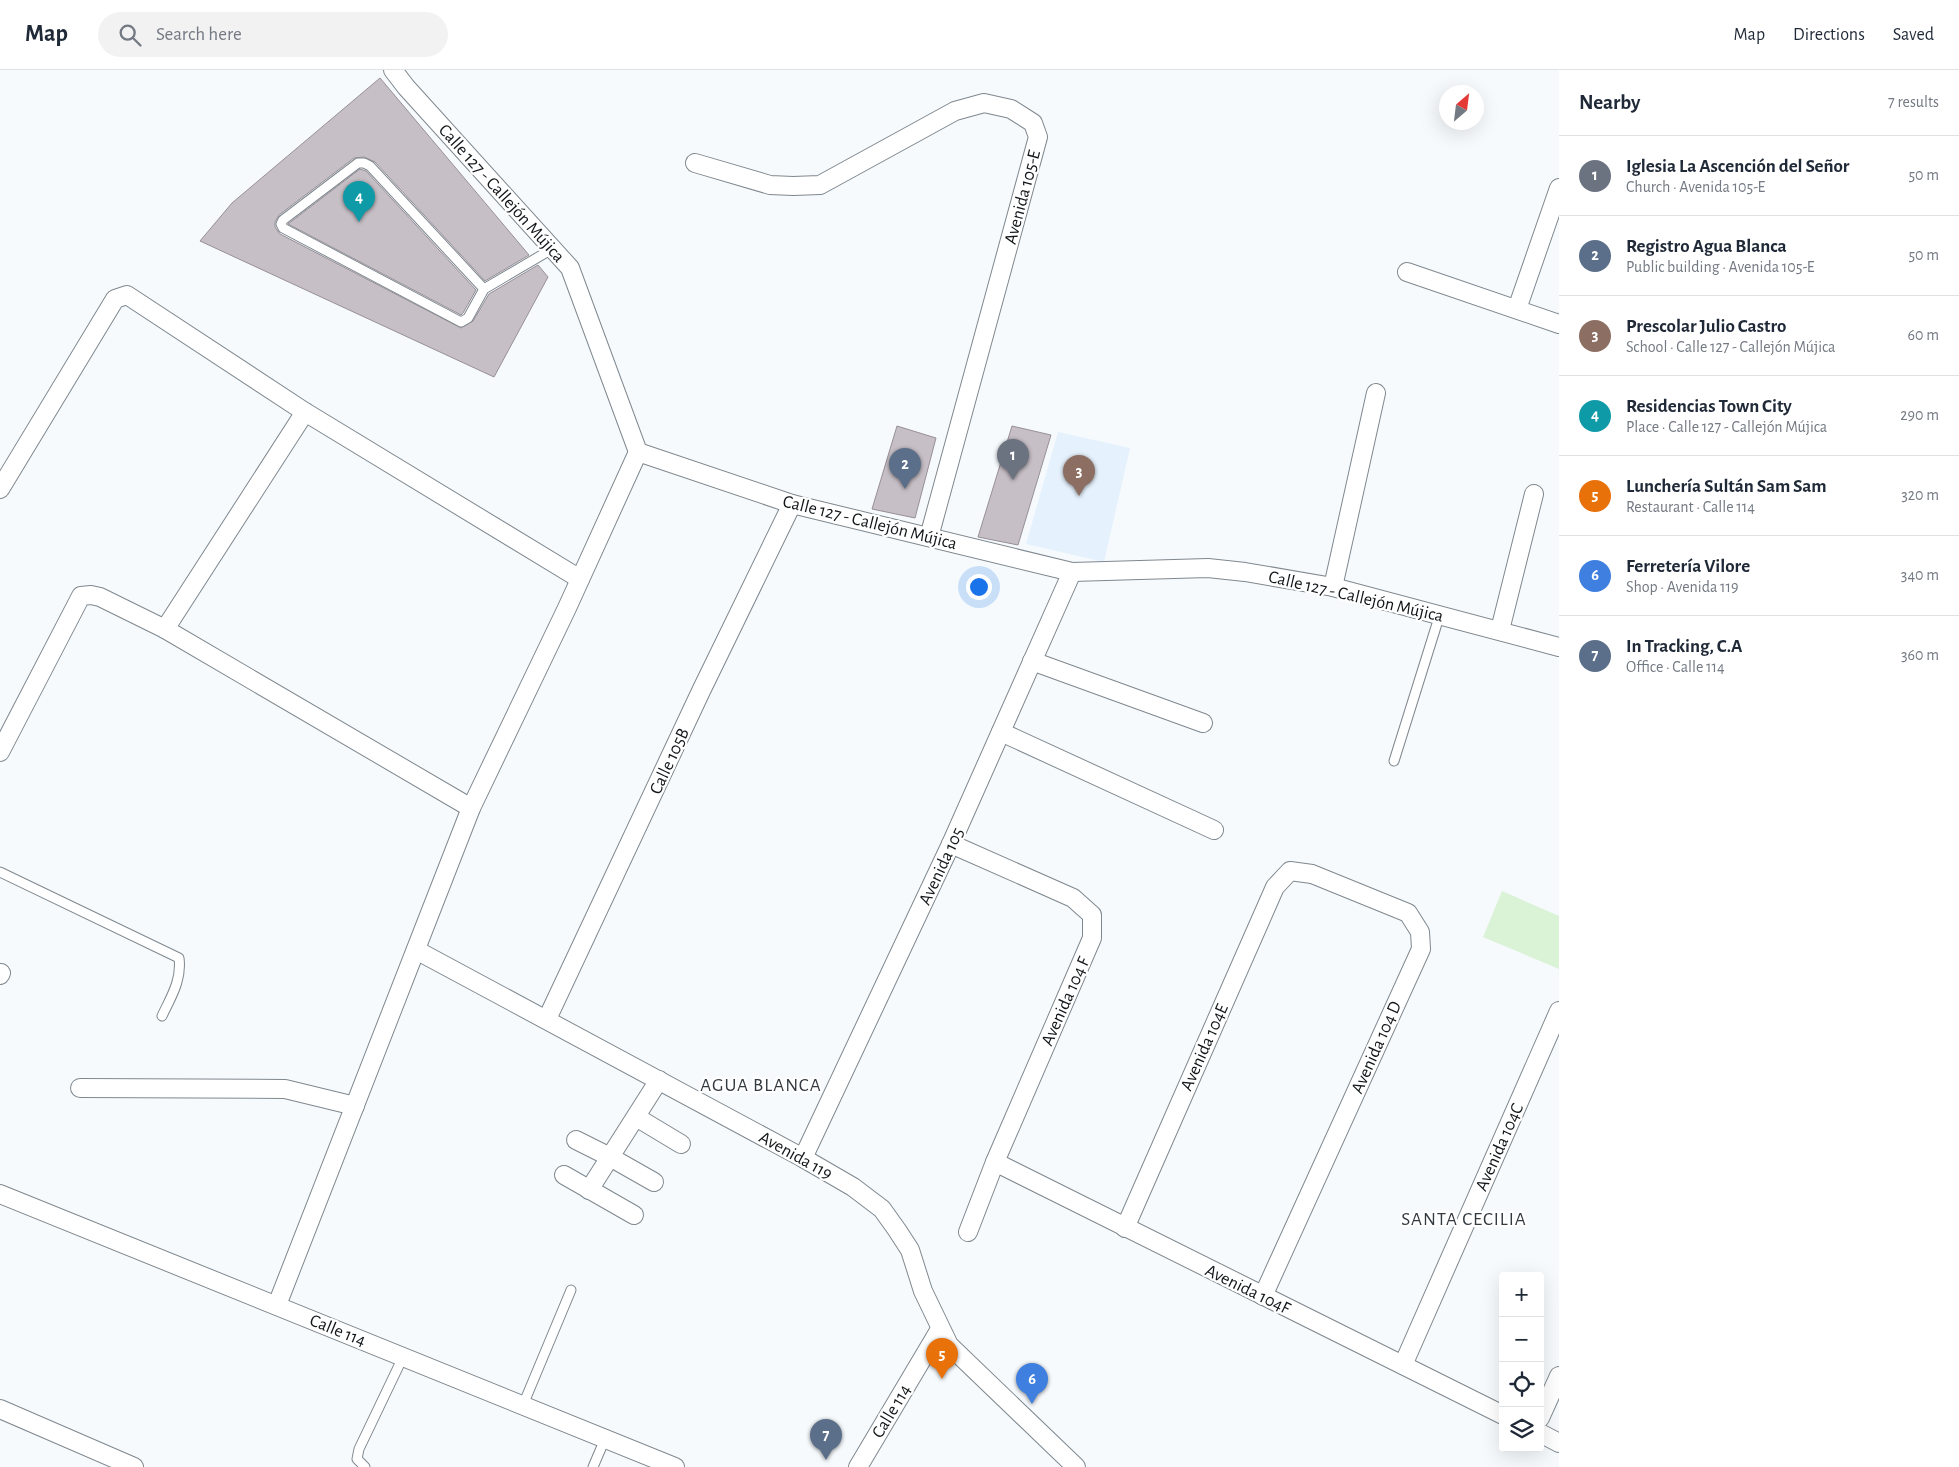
<!DOCTYPE html>
<html lang="en">
<head>
<meta charset="utf-8">
<style>
	:root { --surface:#fff; --page:#f2f2f3; --text:#1f2937; --muted:#747a83; --line:#e0e1e3; --accent:#db2777 }
	body { margin:0; font-family:"Alegreya Sans",sans-serif; background:var(--page); color:var(--text) }
	.controls { position:absolute; right:15px; bottom:15px; display:grid; overflow:hidden; border-radius:5px; box-shadow:0 5px 20px #0002 }
	.controls button { width:45px; height:45px; display:grid; place-items:center; padding:0; border:0; border-bottom:1px solid var(--line); background:var(--surface); color:var(--text); font:25px sans-serif }
	.compass { position:absolute; left:1439px; top:15px; width:45px; height:45px; border-radius:50%; background:var(--surface); box-shadow:0 5px 20px #0002; rotate:28deg }
	.you { position:absolute; left:978px; top:516px; width:18px; height:18px; margin:-12px; border:4px solid #fff; border-radius:50%; background:#1a73e8; box-shadow:0 0 0 8px #1a73e833 }
	.badge { display:grid; place-items:center; width:32px; height:32px; border-radius:50%; background:var(--accent); color:#fff; font-size:16px; font-weight:700 }
	.pin { position:absolute; translate:-50% -41px; filter:drop-shadow(0 1px 2px #0008) }
	.pin::after { content:''; position:absolute; top:26px; width:18px; height:15px; background:inherit; clip-path:polygon(0 0,100% 0,50% 100%) }
	.list { margin:0; padding:0; list-style:none }
	h2 { display:flex; justify-content:space-between; align-items:center; height:65px; margin:0; padding:0 20px; font-size:21px }
	h2 small { font-size:16px; font-weight:400; color:var(--muted) }
	.list li { display:grid; grid-template-columns:32px 1fr auto; gap:15px; align-items:center; box-sizing:border-box; height:80px; padding:0 20px; border-top:1px solid var(--line) }
	.list b { display:block; font-size:19px; white-space:nowrap }
	.list p { margin:0; font-size:16px; white-space:nowrap; color:var(--muted) }
	.list em { font-size:16px; font-style:normal; color:var(--muted) }
	.icon { flex:none; width:28px; height:28px; fill:none; stroke:currentColor; stroke-width:2; stroke-linecap:round; stroke-linejoin:round }
	.map { position:relative; flex:none; width:1559px; height:1397px; overflow:hidden }
	header { display:flex; align-items:center; gap:30px; box-sizing:border-box; height:70px; padding:0 25px; background:var(--surface); border-bottom:1px solid var(--line) }
	header strong { font-size:24px }
	nav { display:flex; gap:28px; margin-inline-start:auto; font-size:18px }
	.search { width:350px; height:45px; background:var(--page); display:flex; align-items:center; gap:12px; box-sizing:border-box; padding:0 18px; border-radius:28px; color:var(--muted); font-size:19px }
	main { display:flex }
	aside { flex:1; background:var(--surface) }
	.map>svg:first-child { display:block }
	.built { fill:#e5f1fc }
	.green { fill:#daf2d6 }
	.building { fill:#c7bfc6; stroke:#978f96 }
	.lines { fill:none; stroke-linecap:round; stroke-linejoin:round }
	.service-casing { stroke:#7f888f; stroke-width:11 }
	.minor-casing { stroke:#7f888f; stroke-width:20 }
	.service { stroke:#fff; stroke-width:9 }
	.minor { stroke:#fff; stroke-width:18 }
	.labels { text-anchor:middle; stroke-width:4.5; stroke-linejoin:round; paint-order:stroke }
	.street-label { font-size:18px; fill:#121618; stroke:#fff }
	.neighbourhood-label { font-size:19px; letter-spacing:1px; fill:#333a40; stroke:#fff }
</style>
</head>
<body>
<header>
<strong>Map</strong>
<div class="search"><svg class="icon" aria-label="search" viewBox="0 0 24 24"><circle cx="10" cy="10" r="6"/><path d="M15 15l6 6"/></svg>Search here</div>
<nav><a>Map</a><a>Directions</a><a>Saved</a></nav>
</header>
<main>
<div class="map">
<svg width="1559" height="1397" viewBox="0 0 1559 1397">
	<rect width="100%" height="100%" fill="#f6fafd"/>
	<!-- built -->
	<path class="built" d="M 1058,362 L 1130,378 L 1104,492 L 1026,474 Z"/>
	<!-- green -->
	<path class="green" d="M 1502,821 L 1559,846 L 1559,899 L 1483,867 Z"/>
	<!-- building -->
	<g class="building">
		<path d="M 380,8 L 529,185 L 485,211 L 375,92 L 364,87 L 354,88 L 279,145 L 275,152 L 275,157 L 280,164 L 461,258 L 473,251 L 489,224 L 538,195 L 548,207 L 494,307 L 200,171 L 232,133 Z"/>
		<path d="M 360,99 L 366,101 L 476,220 L 463,243 L 461,245 L 288,154 Z"/>
		<path d="M 897,356 L 936,368 L 915,448 L 872,439 Z"/>
		<path d="M 1012,356 L 1051,365 L 1018,475 L 978,467 Z"/>
	</g>
	<g class="lines">
		<defs>
			<g id="service">
				<path d="M 484,219 L 370,96 L 364,93 L 358,93 L 283,150 L 281,154 L 283,158 L 461,252 L 468,248 L 484,219 L 552,179"/>
				<path d="M 1394,691 L 1440,544"/>
				<path d="M 0,802 L 179,888 C 182,910 171,927 162,946"/>
				<path d="M 523,1335 L 571,1220"/>
				<path d="M 365,1397 L 357,1389 L 359,1379 L 403,1287"/>
				<path d="M 593,1397 L 605,1369"/>
			</g>
			<g id="minor">
				<path d="M 393,0 L 406,17 L 570,198 L 638,382 L 792,434 L 1072,502 L 1208,498 L 1245,502 L 1333,517 L 1559,577"/>
				<path d="M 695,93 L 770,115 L 793,116 L 820,115 L 955,41 L 984,33 L 1011,39 L 1033,53 L 1038,67 L 929,467"/>
				<path d="M 1407,202 L 1559,254"/>
				<path d="M 1517,239 L 1559,118"/>
				<path d="M 305,342 L 165,559 L 471,738"/>
				<path d="M 0,419 L 115,229 L 127,225 L 305,342 L 580,509"/>
				<path d="M 1333,517 L 1376,323"/>
				<path d="M 1500,560 L 1534,424"/>
				<path d="M 1032,591 L 1203,653"/>
				<path d="M 1001,662 L 1214,760"/>
				<path d="M 0,682 L 81,526 L 91,525 L 100,527 L 165,559"/>
				<path d="M 951,774 L 1073,828 L 1092,845 L 1092,868 L 995,1092 L 968,1162"/>
				<path d="M 416,880 L 803,1088 L 853,1117 L 882,1139 L 897,1160 L 910,1180 L 923,1221 L 949,1275 L 1076,1397"/>
				<path d="M 0,905 L 1,903"/>
				<path d="M 547,949 L 701,621 L 792,434"/>
				<path d="M 80,1018 L 285,1019 L 355,1036"/>
				<path d="M 636,1047 L 681,1074"/>
				<path d="M 576,1070 L 610,1087 L 654,1112"/>
				<path d="M 803,1088 L 951,774 L 1072,502"/>
				<path d="M 995,1092 L 1503,1345"/>
				<path d="M 564,1105 L 634,1145"/>
				<path d="M 589,1120 L 659,1010"/>
				<path d="M 0,1124 L 675,1397"/>
				<path d="M 1125,1158 L 1275,817 L 1290,801 L 1312,804 L 1408,843 L 1420,862 L 1421,879 L 1263,1226"/>
				<path d="M 277,1235 L 471,738 L 567,538 L 638,382"/>
				<path d="M 1403,1295 L 1559,941"/>
				<path d="M 0,1339 L 134,1397"/>
				<path d="M 1540,1348 L 1559,1306"/>
				<path d="M 1540,1363 L 1559,1373"/>
				<path d="M 858,1397 L 940,1259"/>
			</g>
		</defs>
		<!-- service casing -->
		<use href="#service" class="service-casing"/>
		<!-- minor casing -->
		<use href="#minor" class="minor-casing"/>
		<!-- service -->
		<use href="#service" class="service"/>
		<!-- minor -->
		<use href="#minor" class="minor"/>
	</g>
	<g class="labels">
		<!-- street labels -->
		<g class="street-label">
			<text transform="translate(502 123) rotate(48)" y="6">Calle 127 - Callejón Mújica</text>
			<text transform="translate(1022 127) rotate(-75)" y="6">Avenida 105-E</text>
			<text transform="translate(870 452) rotate(14)" y="6">Calle 127 - Callejón Mújica</text>
			<text transform="translate(1356 526) rotate(13)" y="6">Calle 127 - Callejón Mújica</text>
			<text transform="translate(669 691) rotate(-65)" y="6">Calle 105B</text>
			<text transform="translate(941 796) rotate(-65)" y="6">Avenida 105</text>
			<text transform="translate(1065 931) rotate(-66)" y="6">Avenida 104 F</text>
			<text transform="translate(1204 977) rotate(-66)" y="6">Avenida 104E</text>
			<text transform="translate(1376 977) rotate(-66)" y="6">Avenida 104 D</text>
			<text transform="translate(1499 1077) rotate(-66)" y="6">Avenida 104C</text>
			<text transform="translate(796 1085) rotate(29)" y="6">Avenida 119</text>
			<text transform="translate(1248 1219) rotate(26)" y="6">Avenida 104F</text>
			<text transform="translate(338 1260) rotate(22)" y="6">Calle 114</text>
			<text transform="translate(891 1341) rotate(-59)" y="6">Calle 114</text>
		</g>
		<!-- neighbourhood labels -->
		<g class="neighbourhood-label">
			<text x="761" y="1021">AGUA BLANCA</text>
			<text x="1464" y="1155">SANTA CECILIA</text>
		</g>
	</g>
</svg>
<div class="controls">
<button>+</button>
<button>−</button>
<button><svg class="icon" aria-label="locate" viewBox="0 0 24 24"><circle cx="12" cy="12" r="6"/><path d="M12 2v4M12 18v4M2 12h4M18 12h4"/></svg></button>
<button><svg class="icon" aria-label="layers" viewBox="0 0 24 24"><path d="M12 4l9 5-9 5-9-5zM3 14l9 5 9-5"/></svg></button>
</div>
<svg class="compass" viewBox="-18 -18 36 36"><path d="M0-13l5 13h-10z" fill="#e53935"/><path d="M0 13l5-13h-10z" fill="#747a83"/></svg>
<div class="you"></div>
<div class="pin badge" style="left:1013px;top:410px;background:#6b7280">1</div>
<div class="pin badge" style="left:905px;top:419px;background:#5c6f8a">2</div>
<div class="pin badge" style="left:1079px;top:426px;background:#8d6e63">3</div>
<div class="pin badge" style="left:359px;top:152px;background:#0f9aa8">4</div>
<div class="pin badge" style="left:942px;top:1309px;background:#e8710a">5</div>
<div class="pin badge" style="left:1032px;top:1334px;background:#3f7fe0">6</div>
<div class="pin badge" style="left:826px;top:1390px;background:#5c6f8a">7</div>
</div>
<aside>
<h2>Nearby<small>7 results</small></h2>
<ul class="list">
<li><span class="badge" style="background:#6b7280">1</span><div><b>Iglesia La Ascención del Señor</b><p>Church · Avenida 105-E</p></div><em>50 m</em></li>
<li><span class="badge" style="background:#5c6f8a">2</span><div><b>Registro Agua Blanca</b><p>Public building · Avenida 105-E</p></div><em>50 m</em></li>
<li><span class="badge" style="background:#8d6e63">3</span><div><b>Prescolar Julio Castro</b><p>School · Calle 127 - Callejón Mújica</p></div><em>60 m</em></li>
<li><span class="badge" style="background:#0f9aa8">4</span><div><b>Residencias Town City</b><p>Place · Calle 127 - Callejón Mújica</p></div><em>290 m</em></li>
<li><span class="badge" style="background:#e8710a">5</span><div><b>Lunchería Sultán Sam Sam</b><p>Restaurant · Calle 114</p></div><em>320 m</em></li>
<li><span class="badge" style="background:#3f7fe0">6</span><div><b>Ferretería Vilore</b><p>Shop · Avenida 119</p></div><em>340 m</em></li>
<li><span class="badge" style="background:#5c6f8a">7</span><div><b>In Tracking, C.A</b><p>Office · Calle 114</p></div><em>360 m</em></li>
</ul>
</aside>
</main>
</body>
</html>
